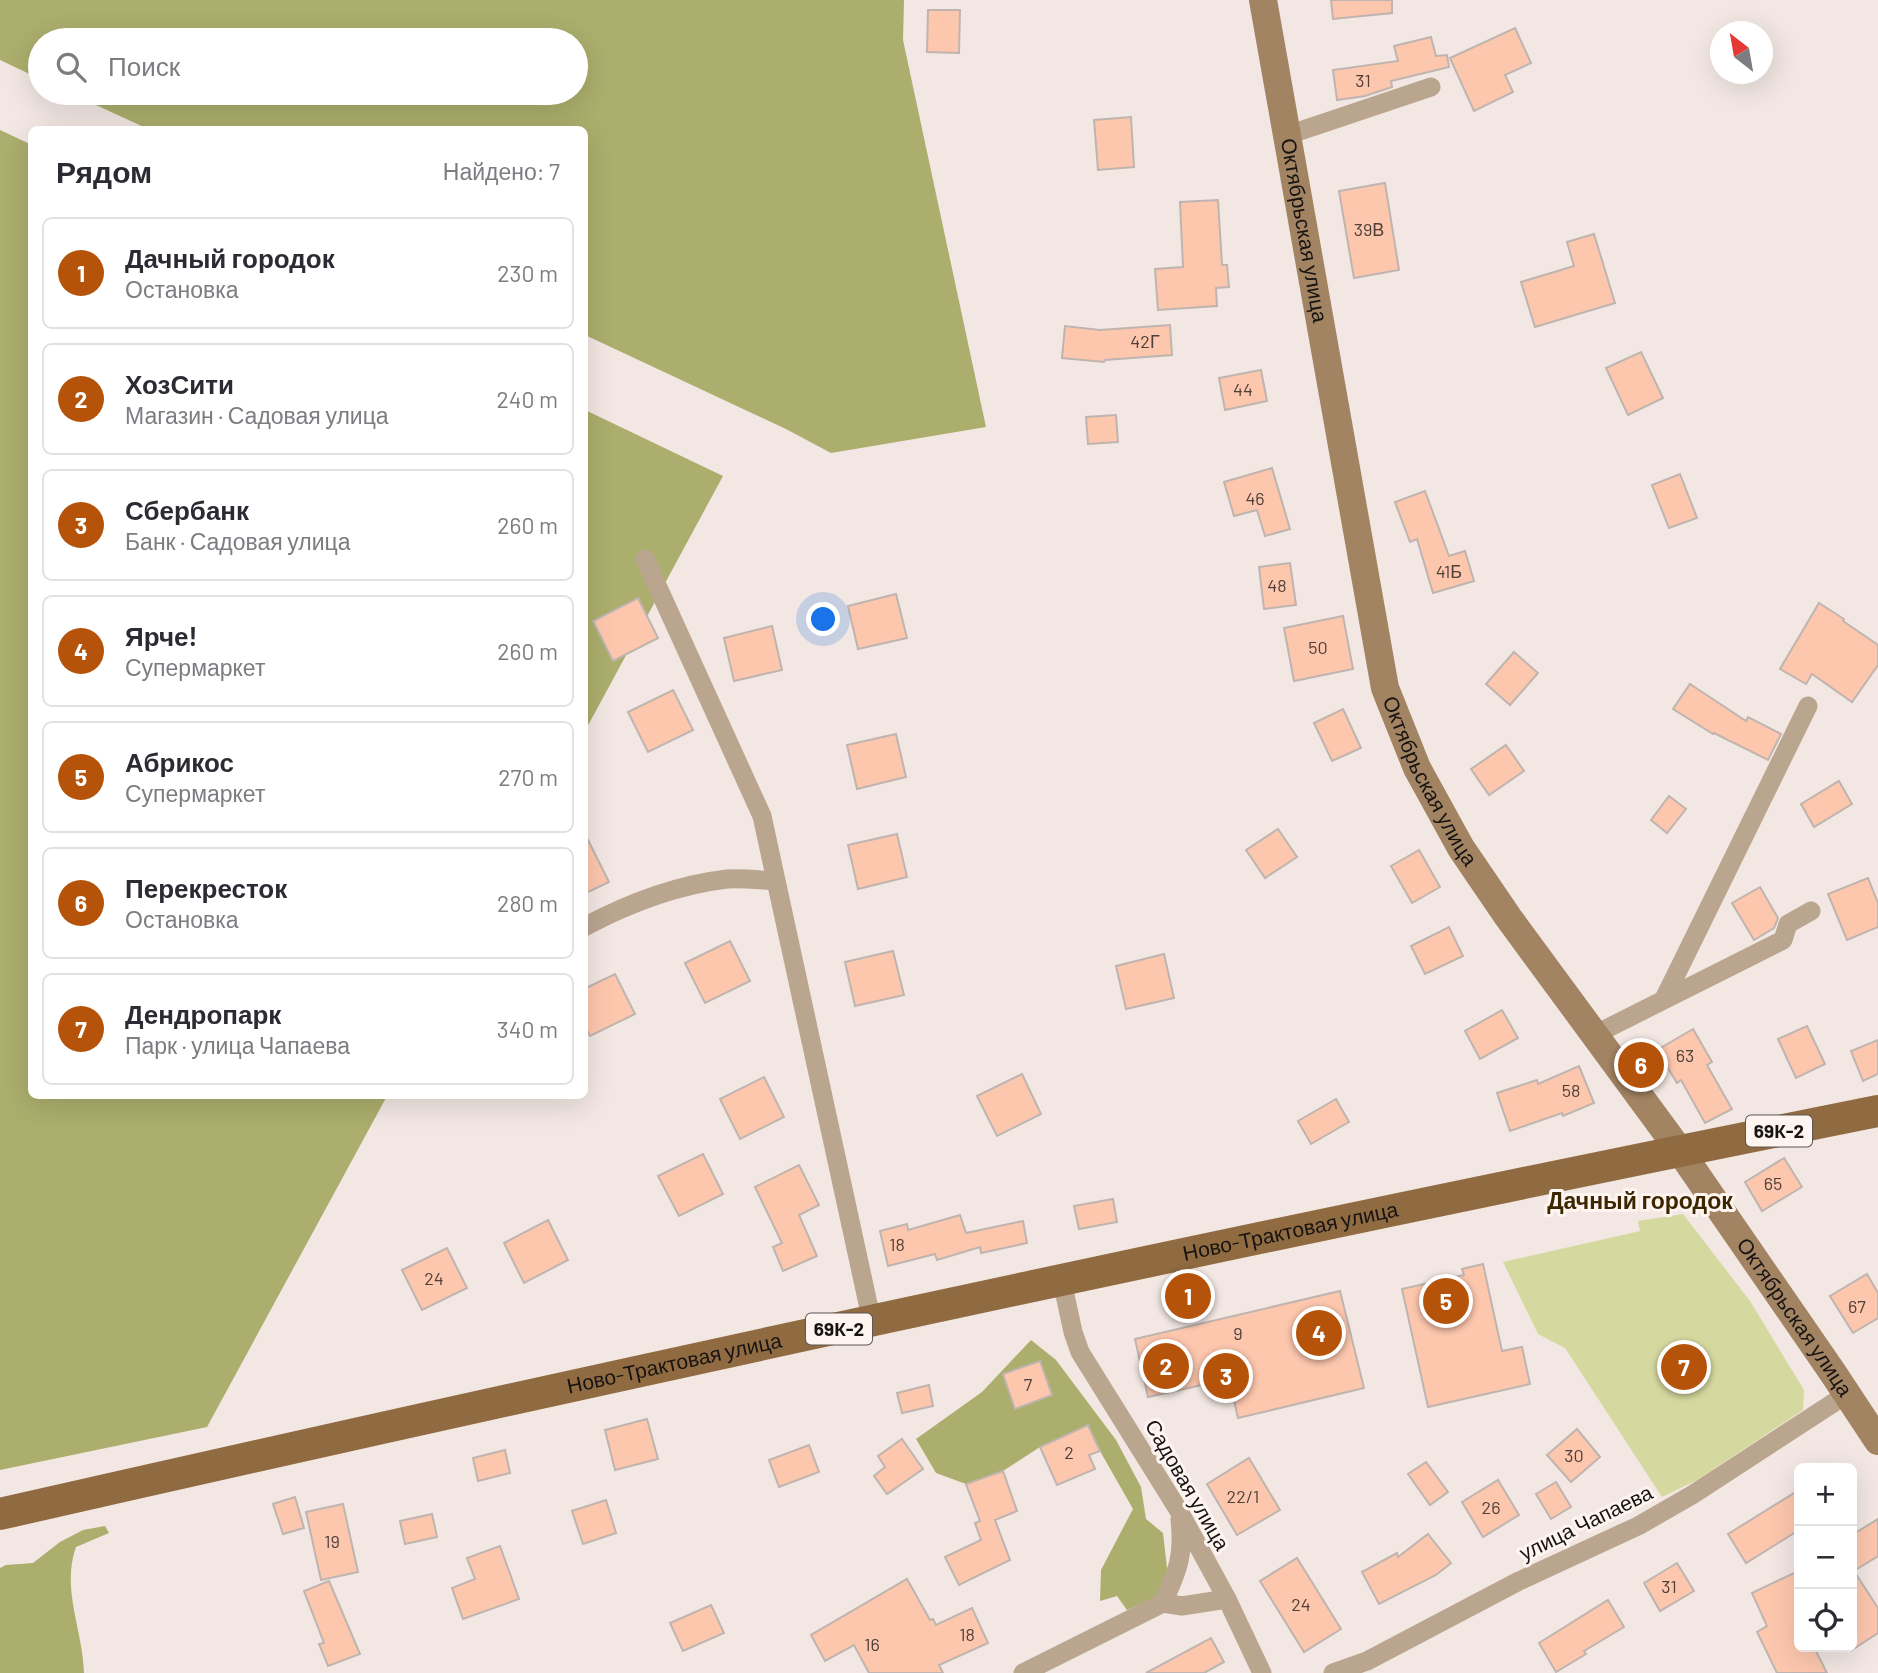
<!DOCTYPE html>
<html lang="ru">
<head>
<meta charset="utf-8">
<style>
	:root { --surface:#fff; --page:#f2f2f3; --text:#2b2b33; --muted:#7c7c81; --line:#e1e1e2; --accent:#b45309 }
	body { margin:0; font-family:Barlow,sans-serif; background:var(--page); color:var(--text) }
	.controls { position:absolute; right:21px; bottom:21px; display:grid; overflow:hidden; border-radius:10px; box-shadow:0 7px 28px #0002 }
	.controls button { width:63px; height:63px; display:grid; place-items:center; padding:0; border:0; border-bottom:2px solid var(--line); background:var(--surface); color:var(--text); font:35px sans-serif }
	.compass { position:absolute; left:1710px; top:21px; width:63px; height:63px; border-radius:50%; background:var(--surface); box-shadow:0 7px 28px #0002; rotate:329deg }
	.you { position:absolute; left:824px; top:620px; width:24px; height:24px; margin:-18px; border:5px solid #fff; border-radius:50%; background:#1a73e8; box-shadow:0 0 0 10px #1a73e833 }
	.badge { display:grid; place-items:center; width:46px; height:46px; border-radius:50%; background:var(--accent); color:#fff; font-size:23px; font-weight:700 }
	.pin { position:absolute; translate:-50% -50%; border:4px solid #fff; box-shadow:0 2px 7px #0006 }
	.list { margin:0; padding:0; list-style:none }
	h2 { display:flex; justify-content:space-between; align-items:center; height:91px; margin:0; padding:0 28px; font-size:30px }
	h2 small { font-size:23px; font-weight:400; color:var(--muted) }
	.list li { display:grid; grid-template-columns:46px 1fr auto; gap:21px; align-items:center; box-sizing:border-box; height:112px; margin:0 14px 14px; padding:0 14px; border:2px solid var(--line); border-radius:10px }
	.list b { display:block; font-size:26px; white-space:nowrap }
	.list p { margin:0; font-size:23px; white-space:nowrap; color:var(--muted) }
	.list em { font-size:23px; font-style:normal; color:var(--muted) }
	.icon { flex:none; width:38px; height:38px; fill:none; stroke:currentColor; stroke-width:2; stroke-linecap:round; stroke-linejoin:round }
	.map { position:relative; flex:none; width:1878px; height:1673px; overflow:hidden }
	.search { position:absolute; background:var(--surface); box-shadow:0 7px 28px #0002; left:28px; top:28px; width:560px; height:77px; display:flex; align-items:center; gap:18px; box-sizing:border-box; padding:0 24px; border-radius:38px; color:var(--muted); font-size:26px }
	.panel { position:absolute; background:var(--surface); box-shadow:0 7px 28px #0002; left:28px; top:126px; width:560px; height:973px; border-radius:10px }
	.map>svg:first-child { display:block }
	.green { fill:#d6d99f }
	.forest { fill:#abae6c }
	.building { fill:#fdc7ae; stroke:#bfb4af; stroke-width:2 }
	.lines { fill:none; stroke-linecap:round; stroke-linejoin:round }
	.street { stroke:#baa58f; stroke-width:19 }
	.secondary { stroke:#a28362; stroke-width:28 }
	.primary { stroke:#906b41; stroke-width:32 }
	.labels { text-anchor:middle; stroke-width:6; stroke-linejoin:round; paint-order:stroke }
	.number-label { font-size:18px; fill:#504039 }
	.shield { fill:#fef5f1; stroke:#5c5755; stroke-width:2 }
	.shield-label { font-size:19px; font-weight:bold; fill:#171312 }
	.street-label { font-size:21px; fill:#171312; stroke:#fef5f1 }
	.neighbourhood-label { font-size:23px; font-weight:bold; fill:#3b2600; stroke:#fef5f1 }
</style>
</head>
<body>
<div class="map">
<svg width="1878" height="1673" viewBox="0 0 1878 1673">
	<rect width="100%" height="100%" fill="#f2e7e2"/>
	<!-- green -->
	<path class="green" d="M 1683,1214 L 1750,1301 L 1804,1390 L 1803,1410 L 1697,1480 L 1662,1497 L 1565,1348 L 1538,1334 L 1503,1262 L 1640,1231 L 1638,1221 Z"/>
	<!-- forest -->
	<g class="forest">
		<path d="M 0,0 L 904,0 L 903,40 L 986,427 L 831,453 L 786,429 L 585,335 L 584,130 L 148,129 L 70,93 L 576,93 L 576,40 L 40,40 L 40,79 L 0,60 Z"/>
		<path d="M 0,130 L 32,145 L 32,1096 L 387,1096 L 207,1427 L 0,1470 Z"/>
		<path d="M 585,410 L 723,476 L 585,731 Z"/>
		<path d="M 1031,1340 L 1056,1360 L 1116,1440 L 1141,1487 L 1146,1519 L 1163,1533 L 1168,1577 L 1156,1597 L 1127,1610 L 1117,1596 L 1100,1601 L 1101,1570 L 1133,1509 L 1100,1451 L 1088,1426 L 1040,1447 L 1003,1471 L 966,1484 L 936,1473 L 916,1439 L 982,1392 Z"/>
		<path d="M 105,1526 L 109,1533 L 76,1547 C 61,1589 83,1630 84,1673 L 0,1673 L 0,1568 L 6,1565 L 33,1563 L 60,1542 L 83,1530 Z"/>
	</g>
	<!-- building -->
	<g class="building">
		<path d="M 1331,0 L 1392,0 L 1392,13 L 1333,19 Z"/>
		<path d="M 928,10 L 960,10 L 959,53 L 927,52 Z"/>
		<path d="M 1515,28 L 1531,63 L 1505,75 L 1513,92 L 1474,111 L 1450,58 Z"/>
		<path d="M 1431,37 L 1436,56 L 1447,55 L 1449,67 L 1391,81 L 1392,87 L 1365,96 L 1337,100 L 1333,70 L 1398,61 L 1394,46 Z"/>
		<path d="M 1131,117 L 1134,167 L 1098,170 L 1094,120 Z"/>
		<path d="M 1385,183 L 1399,270 L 1354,278 L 1339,191 Z"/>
		<path d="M 1218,200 L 1222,265 L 1227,265 L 1229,287 L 1216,288 L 1217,306 L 1158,310 L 1155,269 L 1183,267 L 1180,202 Z"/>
		<path d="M 1594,234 L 1615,303 L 1535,327 L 1521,282 L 1574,266 L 1567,242 Z"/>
		<path d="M 1170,325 L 1172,355 L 1105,360 L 1104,362 L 1062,358 L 1065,326 L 1100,330 Z"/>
		<path d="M 1641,352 L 1663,398 L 1628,415 L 1606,368 Z"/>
		<path d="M 1261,370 L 1267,401 L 1225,410 L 1219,378 Z"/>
		<path d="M 1116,415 L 1118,442 L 1088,444 L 1086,417 Z"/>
		<path d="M 1272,468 L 1290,529 L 1265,536 L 1257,510 L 1234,516 L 1224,482 Z"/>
		<path d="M 1680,474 L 1697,518 L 1669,528 L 1652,485 Z"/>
		<path d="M 1425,491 L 1449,556 L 1465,551 L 1474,581 L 1433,593 L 1417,539 L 1410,542 L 1395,502 Z"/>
		<path d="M 1290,563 L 1296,605 L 1264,609 L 1259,567 Z"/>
		<path d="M 896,594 L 907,638 L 858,649 L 848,606 Z"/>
		<path d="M 638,598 L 658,638 L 613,661 L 593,621 Z"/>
		<path d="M 1819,603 L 1844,619 L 1843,621 L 1878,645 L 1878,665 L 1852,702 L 1812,674 L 1806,684 L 1780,669 Z"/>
		<path d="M 1343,616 L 1353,669 L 1294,681 L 1284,628 Z"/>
		<path d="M 772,626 L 782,670 L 734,681 L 724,638 Z"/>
		<path d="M 1514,652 L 1538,673 L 1510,705 L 1486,684 Z"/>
		<path d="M 1690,684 L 1746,721 L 1748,717 L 1781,734 L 1768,760 L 1714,733 L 1713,734 L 1673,709 Z"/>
		<path d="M 673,690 L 693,730 L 648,752 L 628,712 Z"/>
		<path d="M 1343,709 L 1361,748 L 1332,761 L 1314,723 Z"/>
		<path d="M 896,734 L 906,777 L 857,789 L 847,745 Z"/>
		<path d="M 1506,745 L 1524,771 L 1489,795 L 1471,769 Z"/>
		<path d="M 1839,781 L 1852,804 L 1814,827 L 1801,804 Z"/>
		<path d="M 1669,796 L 1686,809 L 1667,833 L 1651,820 Z"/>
		<path d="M 1278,829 L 1297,857 L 1265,878 L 1246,850 Z"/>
		<path d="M 584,832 L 609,882 L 584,894 Z"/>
		<path d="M 897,834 L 907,877 L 858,889 L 848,845 Z"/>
		<path d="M 1419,850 L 1440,887 L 1412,903 L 1391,866 Z"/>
		<path d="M 1868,878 L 1878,903 L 1878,927 L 1847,940 L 1828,894 Z"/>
		<path d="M 1760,887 L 1778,918 L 1774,928 L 1754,940 L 1732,903 Z"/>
		<path d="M 1449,927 L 1463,956 L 1425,974 L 1411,946 Z"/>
		<path d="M 730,941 L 750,981 L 705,1003 L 685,963 Z"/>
		<path d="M 893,951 L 904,995 L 855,1006 L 845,962 Z"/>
		<path d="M 1164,954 L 1174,998 L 1126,1009 L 1116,966 Z"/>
		<path d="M 615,974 L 635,1014 L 590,1036 L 584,1024 L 584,989 Z"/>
		<path d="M 1502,1010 L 1518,1038 L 1480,1059 L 1465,1031 Z"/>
		<path d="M 1807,1026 L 1825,1064 L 1796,1078 L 1778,1039 Z"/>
		<path d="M 1693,1029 L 1712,1062 L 1707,1065 L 1732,1109 L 1705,1123 L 1681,1080 L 1677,1083 L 1657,1050 Z"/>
		<path d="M 1878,1040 L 1878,1074 L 1863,1081 L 1851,1051 Z"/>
		<path d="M 1579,1066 L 1594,1103 L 1563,1116 L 1562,1113 L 1510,1131 L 1497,1093 L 1537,1080 L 1538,1084 Z"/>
		<path d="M 1022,1074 L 1041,1114 L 997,1136 L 977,1096 Z"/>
		<path d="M 764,1077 L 784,1117 L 740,1139 L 720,1099 Z"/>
		<path d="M 1336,1099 L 1349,1122 L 1311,1144 L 1298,1121 Z"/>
		<path d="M 703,1154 L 723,1194 L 679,1216 L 658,1176 Z"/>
		<path d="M 1784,1158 L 1802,1187 L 1762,1211 L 1745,1182 Z"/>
		<path d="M 799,1165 L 819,1205 L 799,1215 L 817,1256 L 783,1271 L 773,1247 L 782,1243 L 755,1187 Z"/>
		<path d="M 1113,1199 L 1117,1222 L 1079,1229 L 1074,1206 Z"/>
		<path d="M 960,1215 L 966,1233 L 1023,1221 L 1027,1243 L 981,1253 L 980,1247 L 937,1260 L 935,1254 L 888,1266 L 880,1231 L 907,1224 L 908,1230 Z"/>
		<path d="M 548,1220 L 568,1260 L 524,1283 L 504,1243 Z"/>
		<path d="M 447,1248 L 467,1288 L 422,1310 L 402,1270 Z"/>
		<path d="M 1483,1264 L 1502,1351 L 1522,1347 L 1530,1384 L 1428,1407 L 1402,1289 L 1464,1275 L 1462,1269 Z"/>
		<path d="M 1867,1274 L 1878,1293 L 1878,1318 L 1853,1333 L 1830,1296 Z"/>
		<path d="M 1340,1291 L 1364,1388 L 1238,1418 L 1229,1379 L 1148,1397 L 1135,1339 Z"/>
		<path d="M 1040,1361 L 1052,1395 L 1015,1409 L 1003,1374 Z"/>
		<path d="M 929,1385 L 933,1406 L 902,1413 L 897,1393 Z"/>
		<path d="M 647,1419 L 658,1459 L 615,1470 L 605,1430 Z"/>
		<path d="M 1088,1425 L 1100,1451 L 1089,1455 L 1095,1469 L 1057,1485 L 1040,1447 Z"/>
		<path d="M 1577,1429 L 1600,1457 L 1571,1482 L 1547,1455 Z"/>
		<path d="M 902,1439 L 923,1469 L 887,1494 L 874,1476 L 885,1467 L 878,1456 Z"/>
		<path d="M 809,1445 L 819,1472 L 779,1487 L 769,1460 Z"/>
		<path d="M 505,1450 L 510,1473 L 478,1481 L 473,1458 Z"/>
		<path d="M 1249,1458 L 1280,1510 L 1237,1535 L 1207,1484 Z"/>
		<path d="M 1426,1462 L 1448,1492 L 1430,1505 L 1408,1474 Z"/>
		<path d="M 1003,1471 L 1017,1511 L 995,1520 L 1010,1560 L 959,1585 L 945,1557 L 981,1540 L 975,1523 L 980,1521 L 966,1484 Z"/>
		<path d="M 1498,1480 L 1519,1515 L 1483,1537 L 1462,1502 Z"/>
		<path d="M 1556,1482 L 1571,1507 L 1551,1519 L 1536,1494 Z"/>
		<path d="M 1799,1490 L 1799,1530 L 1746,1563 L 1728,1534 Z"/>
		<path d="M 295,1497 L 304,1528 L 283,1534 L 273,1504 Z"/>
		<path d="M 606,1500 L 616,1533 L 583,1544 L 572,1511 Z"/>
		<path d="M 343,1504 L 358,1572 L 321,1580 L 306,1512 Z"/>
		<path d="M 432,1514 L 437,1537 L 405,1544 L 400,1521 Z"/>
		<path d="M 1878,1519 L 1878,1556 L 1854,1571 L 1878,1608 L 1878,1633 L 1852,1650 L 1852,1535 Z"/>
		<path d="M 1428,1534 L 1451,1563 L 1436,1575 L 1379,1604 L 1362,1572 L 1397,1553 L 1398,1557 Z"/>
		<path d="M 500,1546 L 519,1599 L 463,1619 L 452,1588 L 475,1579 L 467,1558 Z"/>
		<path d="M 1297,1558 L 1341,1629 L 1304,1652 L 1260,1581 Z"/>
		<path d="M 1677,1563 L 1694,1591 L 1660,1611 L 1644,1583 Z"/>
		<path d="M 1794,1573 L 1799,1586 L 1799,1647 L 1814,1647 L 1827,1673 L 1777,1673 L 1757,1632 L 1767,1626 L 1752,1593 Z"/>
		<path d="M 907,1579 L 930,1620 L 933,1619 L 936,1625 L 972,1608 L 988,1643 L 939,1665 L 943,1673 L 869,1673 L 854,1645 L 825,1661 L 811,1635 Z"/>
		<path d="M 329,1581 L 360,1654 L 328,1666 L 319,1644 L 324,1643 L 304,1591 Z"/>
		<path d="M 1608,1600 L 1624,1627 L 1584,1651 L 1586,1654 L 1556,1672 L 1539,1643 Z"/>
		<path d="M 711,1605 L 724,1633 L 683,1651 L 670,1623 Z"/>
		<path d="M 1211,1638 L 1224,1662 L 1204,1673 L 1146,1673 Z"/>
	</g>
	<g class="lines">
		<!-- street -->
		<g class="street">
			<path d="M 1288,135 L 1431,87"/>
			<path d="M 645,559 L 762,816 L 872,1322"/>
			<path d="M 584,927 C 629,903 676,885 727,879 C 742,878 759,880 775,881"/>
			<path d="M 1664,999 L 1808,706"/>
			<path d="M 1594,1035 L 1783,940 L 1788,924 L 1811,911"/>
			<path d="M 1062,1281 L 1073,1332 L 1080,1352 L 1179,1511 L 1227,1599 L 1262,1673"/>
			<path d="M 1163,1603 L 1182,1606 L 1227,1599"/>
			<path d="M 1023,1673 L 1163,1603 C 1178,1570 1184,1556 1180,1520"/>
			<path d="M 1333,1673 L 1367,1661 L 1519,1581 L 1638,1526 L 1692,1495 L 1847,1394"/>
		</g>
		<!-- secondary -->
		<path class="secondary" id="s1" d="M 1263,0 L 1385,688 L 1417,768 L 1461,848 L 1508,917 L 1680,1151 L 1833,1373 L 1878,1441"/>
		<!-- primary -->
		<path class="primary" id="s2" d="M 0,1514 C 624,1372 1250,1237 1878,1111"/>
	</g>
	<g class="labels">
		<!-- number labels -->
		<g class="number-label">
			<text x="1363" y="87">31</text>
			<text x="1369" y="236">39В</text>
			<text x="1145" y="348">42Г</text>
			<text x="1243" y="396">44</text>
			<text x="1255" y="505">46</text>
			<text x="1449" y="578">41Б</text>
			<text x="1277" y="592">48</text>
			<text x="1318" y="654">50</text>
			<text x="1685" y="1062">63</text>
			<text x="1571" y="1097">58</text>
			<text x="1773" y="1190">65</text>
			<text x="897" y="1251">18</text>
			<text x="434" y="1285">24</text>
			<text x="1857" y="1313">67</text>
			<text x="1238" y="1340">9</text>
			<text x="1028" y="1391">7</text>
			<text x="1069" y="1459">2</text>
			<text x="1574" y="1462">30</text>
			<text x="1243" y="1503">22/1</text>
			<text x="1491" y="1514">26</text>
			<text x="332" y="1548">19</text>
			<text x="1669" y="1593">31</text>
			<text x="1301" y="1611">24</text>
			<text x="967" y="1641">18</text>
			<text x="872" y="1651">16</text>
		</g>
		<!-- shield labels -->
		<g class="shield">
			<rect x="1746" y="1115.5" width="66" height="31" rx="5"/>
			<rect x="806" y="1313.5" width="66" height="31" rx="5"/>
		</g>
		<g class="shield-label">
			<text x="1779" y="1138">69К-2</text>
			<text x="839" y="1336">69К-2</text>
		</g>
		<!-- street labels -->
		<g class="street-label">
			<text dy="7" stroke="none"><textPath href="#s1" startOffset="234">Октябрьская улица</textPath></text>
			<text dy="7" stroke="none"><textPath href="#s1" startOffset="802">Октябрьская улица</textPath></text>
			<text dy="7" stroke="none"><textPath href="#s2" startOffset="1321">Ново-Трактовая улица</textPath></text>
			<text dy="7" stroke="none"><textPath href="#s1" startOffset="1452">Октябрьская улица</textPath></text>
			<text dy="7" stroke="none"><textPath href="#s2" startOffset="691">Ново-Трактовая улица</textPath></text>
			<text transform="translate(1187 1485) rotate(60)" y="7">Садовая улица</text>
			<text transform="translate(1586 1523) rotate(-26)" y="7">улица Чапаева</text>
		</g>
		<!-- neighbourhood labels -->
		<g class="neighbourhood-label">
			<text x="1640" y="1209">Дачный городок</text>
		</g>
	</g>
</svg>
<div class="controls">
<button>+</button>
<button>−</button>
<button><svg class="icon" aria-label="locate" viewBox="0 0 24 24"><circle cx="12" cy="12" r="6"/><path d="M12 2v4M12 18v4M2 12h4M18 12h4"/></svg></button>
</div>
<svg class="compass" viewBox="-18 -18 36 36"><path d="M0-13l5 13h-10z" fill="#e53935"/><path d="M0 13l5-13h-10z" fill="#7c7c81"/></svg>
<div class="you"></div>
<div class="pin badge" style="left:1188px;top:1296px">1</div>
<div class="pin badge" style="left:1166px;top:1366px">2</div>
<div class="pin badge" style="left:1226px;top:1376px">3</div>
<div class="pin badge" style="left:1319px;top:1333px">4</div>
<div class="pin badge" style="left:1446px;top:1301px">5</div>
<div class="pin badge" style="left:1641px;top:1065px">6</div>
<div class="pin badge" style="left:1684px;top:1367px">7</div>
<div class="search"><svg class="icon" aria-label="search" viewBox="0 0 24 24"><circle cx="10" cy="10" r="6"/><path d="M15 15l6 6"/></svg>Поиск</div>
<section class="panel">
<h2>Рядом<small>Найдено: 7</small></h2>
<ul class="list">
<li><span class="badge">1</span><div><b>Дачный городок</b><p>Остановка</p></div><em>230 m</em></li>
<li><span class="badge">2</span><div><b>ХозСити</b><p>Магазин · Садовая улица</p></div><em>240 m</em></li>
<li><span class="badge">3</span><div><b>Сбербанк</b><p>Банк · Садовая улица</p></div><em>260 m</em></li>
<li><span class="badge">4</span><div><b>Ярче!</b><p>Супермаркет</p></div><em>260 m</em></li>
<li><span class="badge">5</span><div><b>Абрикос</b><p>Супермаркет</p></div><em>270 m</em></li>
<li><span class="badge">6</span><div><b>Перекресток</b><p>Остановка</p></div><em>280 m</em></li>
<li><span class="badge">7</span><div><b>Дендропарк</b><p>Парк · улица Чапаева</p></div><em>340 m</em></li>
</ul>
</section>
</div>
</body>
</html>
